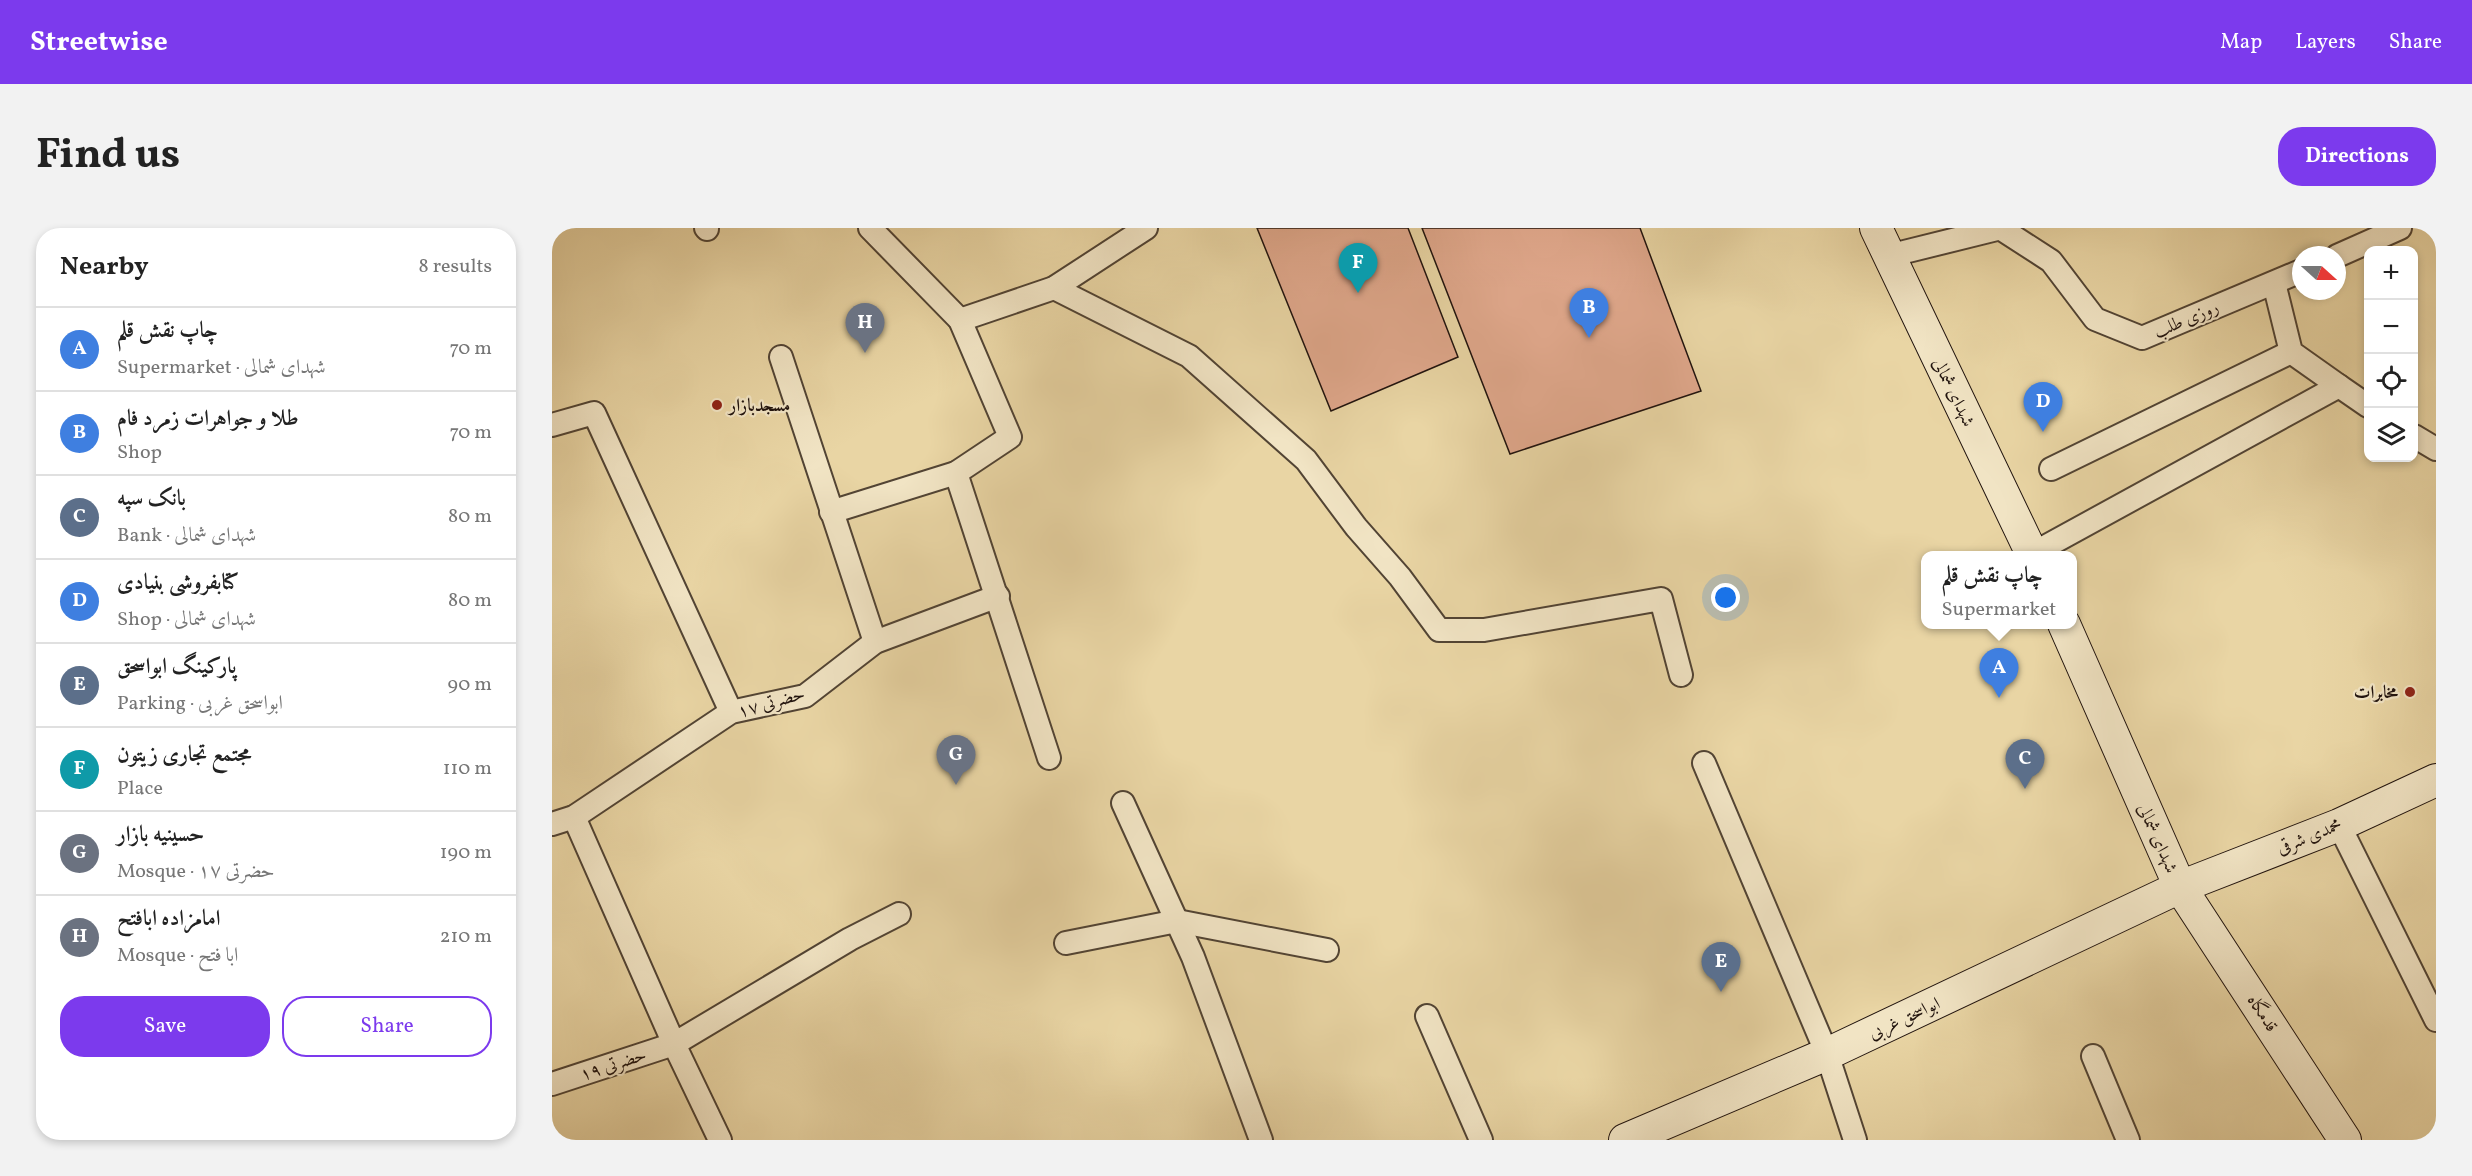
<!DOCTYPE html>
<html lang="en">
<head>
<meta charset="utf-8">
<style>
	:root { --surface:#fff; --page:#f2f2f2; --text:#222; --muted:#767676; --line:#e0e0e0; --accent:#7c3aed }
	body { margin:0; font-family:Vollkorn,Amiri,serif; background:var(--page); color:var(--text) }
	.controls { position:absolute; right:18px; top:18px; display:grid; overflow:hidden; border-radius:12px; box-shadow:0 3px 9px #0003 }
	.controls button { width:54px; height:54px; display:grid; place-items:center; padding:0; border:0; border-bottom:2px solid var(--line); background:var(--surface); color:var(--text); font:30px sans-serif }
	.compass { position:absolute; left:1740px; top:18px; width:54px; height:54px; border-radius:50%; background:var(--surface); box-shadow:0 3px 9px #0003; rotate:111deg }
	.you { position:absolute; left:1174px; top:370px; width:21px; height:21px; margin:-15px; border:4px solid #fff; border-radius:50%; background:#1a73e8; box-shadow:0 0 0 9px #1a73e833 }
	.badge { display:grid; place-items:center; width:39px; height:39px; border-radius:50%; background:var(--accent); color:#fff; font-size:20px; font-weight:700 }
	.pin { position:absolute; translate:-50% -50px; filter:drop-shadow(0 2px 3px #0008) }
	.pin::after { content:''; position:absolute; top:32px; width:21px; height:18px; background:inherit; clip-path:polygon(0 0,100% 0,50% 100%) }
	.popup { position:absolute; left:1369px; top:323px; width:156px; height:78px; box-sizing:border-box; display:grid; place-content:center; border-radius:12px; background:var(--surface); filter:drop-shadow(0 2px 4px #0005); font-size:20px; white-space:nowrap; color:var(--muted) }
	.popup b { font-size:22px; color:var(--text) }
	.popup::after { content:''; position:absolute; left:50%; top:100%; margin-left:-12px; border:12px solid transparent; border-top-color:var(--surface) }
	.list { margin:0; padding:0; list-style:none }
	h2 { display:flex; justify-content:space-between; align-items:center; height:78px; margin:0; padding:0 24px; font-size:26px }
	h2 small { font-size:20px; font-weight:400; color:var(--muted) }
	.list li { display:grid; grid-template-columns:39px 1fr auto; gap:18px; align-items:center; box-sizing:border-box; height:84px; padding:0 24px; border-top:2px solid var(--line) }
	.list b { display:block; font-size:22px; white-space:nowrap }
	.list p { margin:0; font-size:20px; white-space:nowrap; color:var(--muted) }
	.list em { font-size:20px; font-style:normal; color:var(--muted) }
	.actions { display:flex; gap:12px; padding:18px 24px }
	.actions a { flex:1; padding:14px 0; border:2px solid var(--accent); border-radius:24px; text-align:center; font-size:21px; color:var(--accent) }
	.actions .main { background:var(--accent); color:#fff }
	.icon { flex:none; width:33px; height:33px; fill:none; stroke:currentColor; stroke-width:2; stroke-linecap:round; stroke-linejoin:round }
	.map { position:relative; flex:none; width:1884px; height:912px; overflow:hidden; border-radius:24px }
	header { display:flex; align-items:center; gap:36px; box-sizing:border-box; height:84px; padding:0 30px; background:var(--accent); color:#fff }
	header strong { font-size:28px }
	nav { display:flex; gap:33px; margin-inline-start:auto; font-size:21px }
	.intro { display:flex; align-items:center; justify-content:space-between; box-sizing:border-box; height:144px; padding:0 36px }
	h1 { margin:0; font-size:42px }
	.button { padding:15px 27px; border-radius:24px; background:var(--accent); color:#fff; font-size:21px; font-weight:700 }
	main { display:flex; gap:36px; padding:0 36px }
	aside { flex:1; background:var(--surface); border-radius:24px; box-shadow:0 3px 9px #0003 }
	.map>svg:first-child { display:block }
	.building { fill:#dfa78b; stroke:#20130e; stroke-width:1.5 }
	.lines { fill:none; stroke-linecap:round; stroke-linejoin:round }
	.minor-casing { stroke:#524434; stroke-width:26 }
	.secondary-casing { stroke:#20130e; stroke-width:34 }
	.minor { stroke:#f1e4c4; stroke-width:22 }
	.secondary { stroke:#f1e4c4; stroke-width:32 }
	.poi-dot { fill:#8f2418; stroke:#f1e4c4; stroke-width:2 }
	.labels { text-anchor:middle; stroke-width:4.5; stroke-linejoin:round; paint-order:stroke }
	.street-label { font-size:18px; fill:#20130e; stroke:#f1e4c4 }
	.poi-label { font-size:18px; font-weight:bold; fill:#20130e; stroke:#f1e4c4; text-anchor:start }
</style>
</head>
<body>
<header>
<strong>Streetwise</strong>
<nav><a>Map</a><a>Layers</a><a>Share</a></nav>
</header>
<div class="intro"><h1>Find us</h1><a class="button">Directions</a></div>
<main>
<aside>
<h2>Nearby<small>8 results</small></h2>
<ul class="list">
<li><span class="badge" style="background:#3f7fe0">A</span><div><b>چاپ نقش قلم</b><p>Supermarket · شهدای شمالی</p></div><em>70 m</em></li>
<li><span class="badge" style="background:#3f7fe0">B</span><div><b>طلا و جواهرات زمرد فام</b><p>Shop</p></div><em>70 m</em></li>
<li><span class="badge" style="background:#5c6f8a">C</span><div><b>بانک سپه</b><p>Bank · شهدای شمالی</p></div><em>80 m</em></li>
<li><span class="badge" style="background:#3f7fe0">D</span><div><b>کتابفروشی بنیادی</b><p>Shop · شهدای شمالی</p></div><em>80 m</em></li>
<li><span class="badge" style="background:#5c6f8a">E</span><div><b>پارکینگ ابواسحق</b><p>Parking · ابواسحق غربی</p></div><em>90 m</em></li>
<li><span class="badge" style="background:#0f9aa8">F</span><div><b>مجتمع تجاری زیتون</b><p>Place</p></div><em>110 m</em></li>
<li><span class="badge" style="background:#6b7280">G</span><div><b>حسینیه بازار</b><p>Mosque · حضرتی ۱۷</p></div><em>190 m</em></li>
<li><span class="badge" style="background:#6b7280">H</span><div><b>امامزاده ابافتح</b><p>Mosque · ابا فتح</p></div><em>210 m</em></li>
</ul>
<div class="actions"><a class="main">Save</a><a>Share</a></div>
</aside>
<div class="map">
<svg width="1884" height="912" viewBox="0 0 1884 912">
	<rect width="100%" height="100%" fill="#e9d5a4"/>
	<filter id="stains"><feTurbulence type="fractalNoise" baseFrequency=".00333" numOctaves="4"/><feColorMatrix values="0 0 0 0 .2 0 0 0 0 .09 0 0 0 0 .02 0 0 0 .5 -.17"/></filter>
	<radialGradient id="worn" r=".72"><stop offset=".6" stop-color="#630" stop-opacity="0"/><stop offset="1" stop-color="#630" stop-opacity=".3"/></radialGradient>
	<!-- building -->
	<g class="building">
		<path d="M 705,0 L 856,0 L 906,129 L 779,183 Z"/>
		<path d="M 870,0 L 1088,0 L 1149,163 L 958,226 Z"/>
	</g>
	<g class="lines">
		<defs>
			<g id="minor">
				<path d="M 154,0 L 155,1"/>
				<path d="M 318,0 L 408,92 L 458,209 L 404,245 L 497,530"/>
				<path d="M 1448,0 L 1499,33 L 1543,91 L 1590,110 L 1749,43"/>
				<path d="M 1336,28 L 1449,0"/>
				<path d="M 1785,28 L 1848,0"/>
				<path d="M 1722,55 L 1739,124 L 1787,158"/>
				<path d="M 502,60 L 637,128 L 754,232 L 804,299 L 848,349 L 887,402 L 932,402 L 1109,371 L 1129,447"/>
				<path d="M 408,92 L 502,60 L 594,0"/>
				<path d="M 229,129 L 323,414"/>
				<path d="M 0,197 L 42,185 L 179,484"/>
				<path d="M 1862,208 L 1884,221"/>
				<path d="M 1499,241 L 1739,124"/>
				<path d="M 279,284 L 404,245"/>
				<path d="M 1480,326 L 1787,158 L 1816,178"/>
				<path d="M 1152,535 L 1275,826 L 1303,912"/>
				<path d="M 571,575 L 641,729 L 709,912"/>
				<path d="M 22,589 L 122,816 L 168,912"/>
				<path d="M 0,596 L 22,589 L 179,484 L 253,468 L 323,414 L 446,368"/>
				<path d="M 1787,597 L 1884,792"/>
				<path d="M 514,715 L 625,693 L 775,722"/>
				<path d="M 875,788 L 929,912"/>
				<path d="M 1541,828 L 1576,912"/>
				<path d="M 0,856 L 122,816 L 298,711 L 347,686"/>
			</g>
			<g id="secondary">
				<path d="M 1324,0 L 1481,328"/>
				<path d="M 1512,396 L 1628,659 L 1793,912"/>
				<path d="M 1073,912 L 1275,826 L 1628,659 L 1787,597 L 1884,552"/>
			</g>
		</defs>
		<!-- minor casing -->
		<use href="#minor" class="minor-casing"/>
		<!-- secondary casing -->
		<use href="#secondary" class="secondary-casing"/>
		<!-- minor -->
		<use href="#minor" class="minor"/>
		<!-- secondary -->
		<use href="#secondary" class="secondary"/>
	</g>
	<!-- markers -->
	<g class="poi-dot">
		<circle cx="165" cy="177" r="6"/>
		<circle cx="1858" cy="464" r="6"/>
	</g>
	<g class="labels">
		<!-- street labels -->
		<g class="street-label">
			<text transform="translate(1634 91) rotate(-23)" y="6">روزی طلب</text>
			<text transform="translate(1402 164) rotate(64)" y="6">شهدای شمالی</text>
			<text transform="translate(219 474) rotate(-16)" y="6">حضرتی ۱۷</text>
			<text transform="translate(1757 608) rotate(-22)" y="6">محمدی شرقی</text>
			<text transform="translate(1606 610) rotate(66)" y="6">شهدای شمالی</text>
			<text transform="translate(1711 785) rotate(57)" y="6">قدمگاه</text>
			<text transform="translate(1352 790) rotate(-25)" y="6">ابواسحق غربی</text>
			<text transform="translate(61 836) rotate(-18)" y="6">حضرتی ۱۹</text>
		</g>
		<!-- poi labels -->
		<g class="poi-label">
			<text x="177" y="183">مسجدبازار</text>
			<text x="1846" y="470" text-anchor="end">مخابرات</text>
		</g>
	</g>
	<rect width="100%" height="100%" filter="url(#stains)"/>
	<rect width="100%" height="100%" fill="url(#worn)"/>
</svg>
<div class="controls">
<button>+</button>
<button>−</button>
<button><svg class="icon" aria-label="locate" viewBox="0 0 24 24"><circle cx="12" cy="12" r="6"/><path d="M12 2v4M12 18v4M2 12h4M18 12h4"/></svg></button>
<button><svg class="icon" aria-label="layers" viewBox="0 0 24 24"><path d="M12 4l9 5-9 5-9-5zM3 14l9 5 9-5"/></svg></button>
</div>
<svg class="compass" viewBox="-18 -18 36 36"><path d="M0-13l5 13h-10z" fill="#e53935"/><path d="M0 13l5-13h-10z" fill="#767676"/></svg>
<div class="you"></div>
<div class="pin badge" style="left:1447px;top:470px;background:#3f7fe0">A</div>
<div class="popup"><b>چاپ نقش قلم</b>Supermarket</div>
<div class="pin badge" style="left:1037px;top:110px;background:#3f7fe0">B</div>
<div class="pin badge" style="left:1473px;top:561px;background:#5c6f8a">C</div>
<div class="pin badge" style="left:1491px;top:204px;background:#3f7fe0">D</div>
<div class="pin badge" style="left:1169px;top:764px;background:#5c6f8a">E</div>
<div class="pin badge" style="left:806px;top:65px;background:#0f9aa8">F</div>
<div class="pin badge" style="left:404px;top:557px;background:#6b7280">G</div>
<div class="pin badge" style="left:313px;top:125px;background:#6b7280">H</div>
</div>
</main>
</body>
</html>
